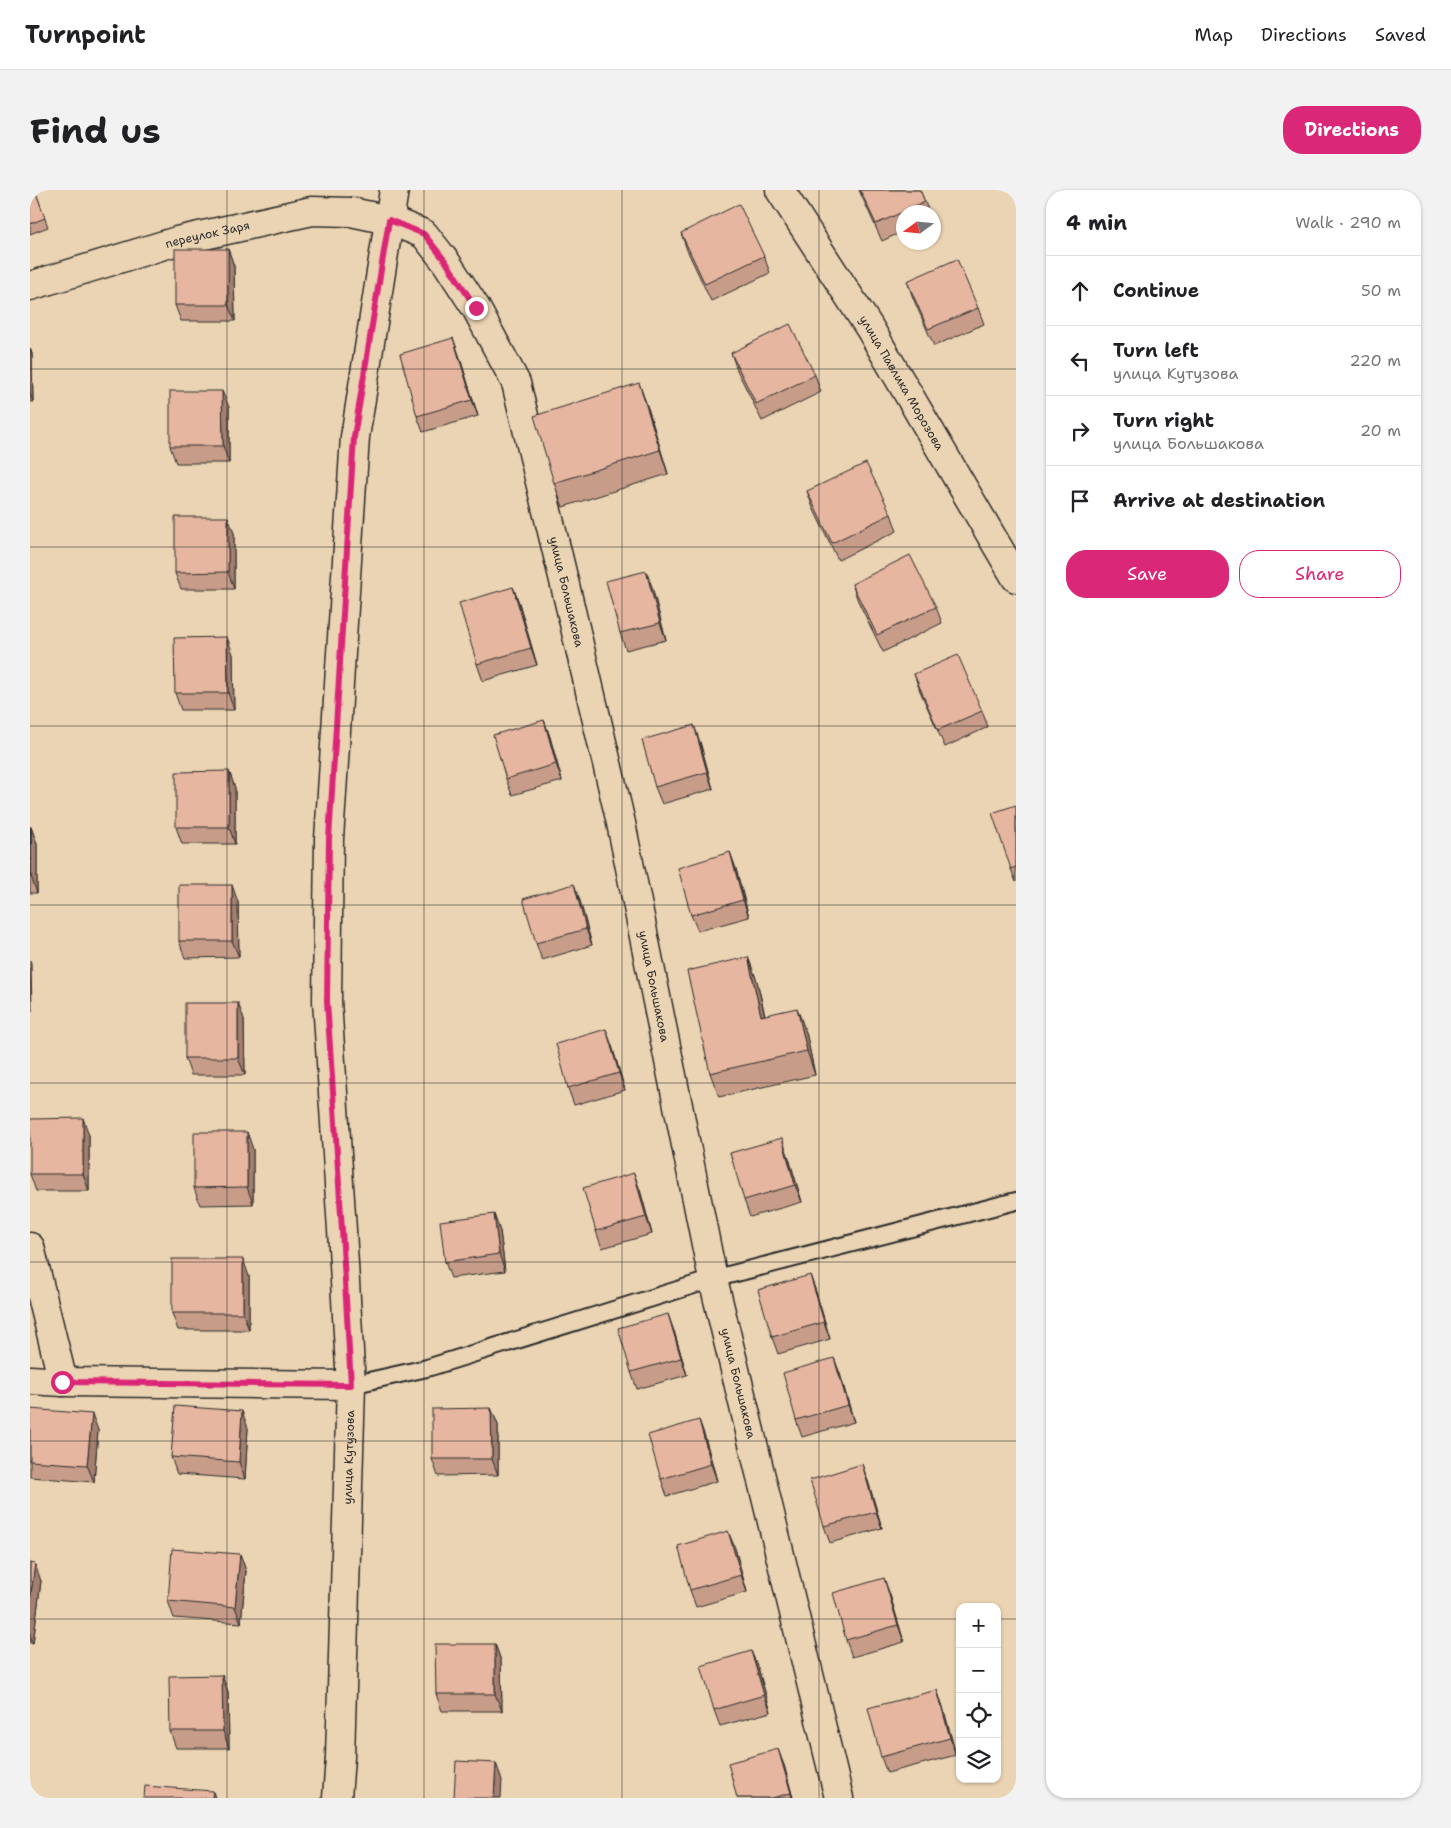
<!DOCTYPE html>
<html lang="en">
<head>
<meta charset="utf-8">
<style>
	:root { --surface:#fff; --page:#f2f2f2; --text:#202124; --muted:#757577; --line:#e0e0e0; --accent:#db2777 }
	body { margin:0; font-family:"Shantell Sans",sans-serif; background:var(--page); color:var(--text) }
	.controls { position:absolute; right:15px; bottom:15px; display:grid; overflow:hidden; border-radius:10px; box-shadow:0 1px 4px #0004 }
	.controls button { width:45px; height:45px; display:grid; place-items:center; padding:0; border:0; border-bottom:1px solid var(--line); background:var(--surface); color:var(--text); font:25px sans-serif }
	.compass { position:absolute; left:866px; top:15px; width:45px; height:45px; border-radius:50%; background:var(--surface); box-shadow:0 1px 4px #0004; rotate:255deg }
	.stop { position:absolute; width:15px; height:15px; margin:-11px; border:4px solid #db2777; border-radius:50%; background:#fff }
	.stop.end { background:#db2777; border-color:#fff; box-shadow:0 1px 5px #0008 }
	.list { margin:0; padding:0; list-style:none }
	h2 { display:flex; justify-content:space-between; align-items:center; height:65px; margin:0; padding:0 20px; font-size:21px }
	h2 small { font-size:16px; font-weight:400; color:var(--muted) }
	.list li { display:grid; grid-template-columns:32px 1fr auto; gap:15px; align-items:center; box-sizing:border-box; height:70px; padding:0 20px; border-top:1px solid var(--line) }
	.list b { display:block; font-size:19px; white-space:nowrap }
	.list p { margin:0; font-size:16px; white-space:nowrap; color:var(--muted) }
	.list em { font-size:16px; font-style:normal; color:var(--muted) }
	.actions { display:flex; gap:10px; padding:15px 20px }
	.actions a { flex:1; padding:11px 0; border:1px solid var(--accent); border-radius:20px; text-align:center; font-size:18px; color:var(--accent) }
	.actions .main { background:var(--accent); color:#fff }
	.icon { flex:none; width:28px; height:28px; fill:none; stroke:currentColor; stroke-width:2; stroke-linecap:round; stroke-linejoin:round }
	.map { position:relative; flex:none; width:986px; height:1608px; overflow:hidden; border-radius:20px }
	header { display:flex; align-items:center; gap:30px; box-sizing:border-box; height:70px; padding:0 25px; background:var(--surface); border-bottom:1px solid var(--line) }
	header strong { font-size:24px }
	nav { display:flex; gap:28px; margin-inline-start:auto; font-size:18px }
	.intro { display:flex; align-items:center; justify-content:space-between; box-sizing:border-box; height:120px; padding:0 30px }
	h1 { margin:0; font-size:35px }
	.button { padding:12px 22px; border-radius:20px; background:var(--accent); color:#fff; font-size:18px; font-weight:700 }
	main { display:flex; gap:30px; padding:0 30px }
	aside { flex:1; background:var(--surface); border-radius:20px; box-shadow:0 1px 4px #0004 }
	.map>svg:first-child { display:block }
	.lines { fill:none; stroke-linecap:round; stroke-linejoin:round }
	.service-casing { stroke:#2b2b2b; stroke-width:20 }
	.minor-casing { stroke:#2b2b2b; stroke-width:31 }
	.primary-casing { stroke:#2b2b2b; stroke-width:31 }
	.service { stroke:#ebd4b3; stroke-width:16 }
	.minor { stroke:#ebd4b3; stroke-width:28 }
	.primary { stroke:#ebd4b3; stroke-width:28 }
	.wall { fill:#c79d8a; stroke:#2b2b2b }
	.shaded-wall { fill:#a27f70; stroke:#2b2b2b }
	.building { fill:#e7b6a0; stroke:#2b2b2b }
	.route { stroke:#db2777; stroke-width:6 }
	.grid { fill:none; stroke:#2b2b2b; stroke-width:1; stroke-opacity:0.55 }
	.labels { text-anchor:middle; stroke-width:4.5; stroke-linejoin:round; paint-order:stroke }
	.street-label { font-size:12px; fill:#2b2b2b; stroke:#ebd4b3 }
</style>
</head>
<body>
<header>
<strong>Turnpoint</strong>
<nav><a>Map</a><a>Directions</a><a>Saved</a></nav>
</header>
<div class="intro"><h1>Find us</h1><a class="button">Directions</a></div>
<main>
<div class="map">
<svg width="986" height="1608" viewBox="0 0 986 1608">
	<rect width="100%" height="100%" fill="#ebd4b3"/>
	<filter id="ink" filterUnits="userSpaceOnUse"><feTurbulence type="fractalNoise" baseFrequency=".02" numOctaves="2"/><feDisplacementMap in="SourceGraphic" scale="10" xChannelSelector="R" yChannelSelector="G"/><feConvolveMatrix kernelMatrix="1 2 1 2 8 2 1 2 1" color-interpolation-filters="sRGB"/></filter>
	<g filter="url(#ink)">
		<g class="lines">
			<defs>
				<path id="service" d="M 321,1195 L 397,1178 L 683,1089 L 986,1011"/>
				<g id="minor">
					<path id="s1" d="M 750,0 L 839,137 L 986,388"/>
					<path id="s2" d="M 0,96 L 147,51 L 282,21 L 321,22 L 359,30 L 394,44 L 416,72 L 446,118 L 486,193 L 535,395 L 591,633 L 683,1089 L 809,1608"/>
					<path d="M 0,1057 L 33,1192"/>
					<path d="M 0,1190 L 33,1192 L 321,1195"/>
				</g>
				<g id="primary">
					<path id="s3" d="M 307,1608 L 310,1567 L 321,1195 L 312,1040 L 297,811 L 299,649 L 325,247 L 364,0"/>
				</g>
			</defs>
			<!-- service casing -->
			<use href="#service" class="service-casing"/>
			<!-- minor casing -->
			<use href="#minor" class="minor-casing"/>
			<!-- primary casing -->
			<use href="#primary" class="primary-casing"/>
			<!-- service -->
			<use href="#service" class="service"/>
			<!-- minor -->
			<use href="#minor" class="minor"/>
			<!-- primary -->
			<use href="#primary" class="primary"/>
		</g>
		<!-- wall -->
		<g class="wall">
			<path d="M 0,0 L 5,0 L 18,37 L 0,44 Z"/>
			<path d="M 829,0 L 890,0 L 899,22 L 874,22 L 874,41 L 852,51 Z"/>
			<path d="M 651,43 L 734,66 L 740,83 L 681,111 L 657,60 Z"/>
			<path d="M 198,59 L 204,76 L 205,131 L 151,131 L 145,115 Z"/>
			<path d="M 877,91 L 948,118 L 954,134 L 904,156 L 883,108 Z"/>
			<path d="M 423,148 L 429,165 L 448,226 L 393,242 L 387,226 Z"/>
			<path d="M 0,158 L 2,164 L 3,212 L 0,212 Z"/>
			<path d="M 701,163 L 785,185 L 791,202 L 732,231 L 707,180 Z"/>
			<path d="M 199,217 L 199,273 L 146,273 L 140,256 Z"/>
			<path d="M 618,218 L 638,284 L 533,317 L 524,293 Z"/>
			<path d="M 777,301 L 861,324 L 867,341 L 808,370 L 783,318 Z"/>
			<path d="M 204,343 L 204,399 L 151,399 L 145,383 Z"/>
			<path d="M 616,381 L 622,397 L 636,450 L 596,460 L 590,443 Z"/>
			<path d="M 822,394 L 906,417 L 912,433 L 853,462 L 828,411 Z"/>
			<path d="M 483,397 L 489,413 L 507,475 L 453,491 L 447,474 Z"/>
			<path d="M 203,464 L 204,520 L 151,520 L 145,503 Z"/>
			<path d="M 884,484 L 952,521 L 958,537 L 915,557 L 890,501 Z"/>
			<path d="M 514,530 L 520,547 L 532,591 L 482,605 L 476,589 Z"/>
			<path d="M 670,552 L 683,599 L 632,614 L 625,597 Z"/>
			<path d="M 199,581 L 205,598 L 205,654 L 152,654 L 146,637 Z"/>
			<path d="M 986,615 L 986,692 L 981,679 Z"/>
			<path d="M 0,637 L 1,637 L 7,654 L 7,703 L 0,703 Z"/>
			<path d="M 700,662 L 706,679 L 719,727 L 668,741 L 661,725 Z"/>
			<path d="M 544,694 L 550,711 L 562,755 L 512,770 L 506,753 Z"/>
			<path d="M 208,712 L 209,767 L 155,768 L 149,751 Z"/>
			<path d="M 718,767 L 727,791 L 735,825 L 776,842 L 785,885 L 689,907 L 680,883 Z"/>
			<path d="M 214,829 L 215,885 L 161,885 L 155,868 Z"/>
			<path d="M 582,856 L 595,900 L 544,915 L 538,898 Z"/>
			<path d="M 59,945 L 59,1001 L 6,1001 L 0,984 Z"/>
			<path d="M 223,959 L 223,1014 L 170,1015 L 164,998 Z"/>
			<path d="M 758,965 L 772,1012 L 720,1027 L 714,1010 Z"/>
			<path d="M 610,1000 L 622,1044 L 572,1058 L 566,1041 Z"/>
			<path d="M 470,1041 L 475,1081 L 421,1088 L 415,1072 Z"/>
			<path d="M 780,1085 L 786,1102 L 800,1149 L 748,1164 L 742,1147 Z"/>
			<path d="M 219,1086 L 219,1140 L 148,1140 L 142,1123 Z"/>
			<path d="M 644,1141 L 657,1185 L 607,1199 L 601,1182 Z"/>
			<path d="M 804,1168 L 810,1184 L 824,1232 L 772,1247 L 766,1230 Z"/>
			<path d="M 461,1218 L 468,1235 L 468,1285 L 408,1286 L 402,1269 Z"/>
			<path d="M 0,1219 L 68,1240 L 64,1292 L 0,1287 Z"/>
			<path d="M 669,1230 L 675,1247 L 687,1291 L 637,1306 L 631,1289 Z"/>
			<path d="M 218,1238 L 215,1289 L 147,1284 L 141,1267 Z"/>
			<path d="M 838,1291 L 852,1338 L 800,1353 L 794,1336 Z"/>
			<path d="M 705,1358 L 717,1402 L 666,1417 L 660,1400 Z"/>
			<path d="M 210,1364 L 216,1381 L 211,1433 L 144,1428 L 138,1411 Z"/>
			<path d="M 0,1373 L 11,1391 L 3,1454 L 0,1453 Z"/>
			<path d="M 860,1405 L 874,1452 L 822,1467 L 816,1450 Z"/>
			<path d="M 465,1454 L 471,1471 L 472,1521 L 412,1521 L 406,1504 Z"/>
			<path d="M 721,1461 L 728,1478 L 741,1522 L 690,1536 L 684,1520 Z"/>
			<path d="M 192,1485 L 198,1502 L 199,1558 L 146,1558 L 140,1541 Z"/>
			<path d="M 907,1500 L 913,1517 L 926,1565 L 857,1583 L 851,1567 Z"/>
			<path d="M 754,1575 L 763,1608 L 707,1608 Z"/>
		</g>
		<!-- shaded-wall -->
		<g class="shaded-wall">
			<path d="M 198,59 L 204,76 L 205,131 L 198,115 Z"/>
			<path d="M 423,148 L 429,165 L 448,226 L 442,210 Z"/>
			<path d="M 0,158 L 2,164 L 3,212 L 0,204 Z"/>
			<path d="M 609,193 L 618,218 L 638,284 L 630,260 Z"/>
			<path d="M 192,201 L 199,217 L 199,273 L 193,256 Z"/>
			<path d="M 198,327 L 204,343 L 204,399 L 198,382 Z"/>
			<path d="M 616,381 L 622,397 L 636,450 L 630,433 Z"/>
			<path d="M 483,397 L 489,413 L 507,475 L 501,458 Z"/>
			<path d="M 197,447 L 203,464 L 204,520 L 198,503 Z"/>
			<path d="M 514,530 L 520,547 L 532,591 L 526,574 Z"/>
			<path d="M 664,535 L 670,552 L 683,599 L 677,582 Z"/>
			<path d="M 199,581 L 205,598 L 205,654 L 199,637 Z"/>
			<path d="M 1,637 L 7,654 L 7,703 L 1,686 Z"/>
			<path d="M 700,662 L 706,679 L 719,727 L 713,710 Z"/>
			<path d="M 544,694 L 550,711 L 562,755 L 556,739 Z"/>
			<path d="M 202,695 L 208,712 L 209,767 L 202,751 Z"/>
			<path d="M 718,767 L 727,791 L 740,850 L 731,826 Z"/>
			<path d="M 0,770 L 1,773 L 2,821 L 0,816 Z"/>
			<path d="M 208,813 L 214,829 L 215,885 L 208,868 Z"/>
			<path d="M 767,818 L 776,842 L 785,885 L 777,861 Z"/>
			<path d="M 576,839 L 582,856 L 595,900 L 589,883 Z"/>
			<path d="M 53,928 L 59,945 L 59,1001 L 53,984 Z"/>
			<path d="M 217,942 L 223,959 L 223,1014 L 217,997 Z"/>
			<path d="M 752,948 L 758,965 L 772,1012 L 765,995 Z"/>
			<path d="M 604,983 L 610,1000 L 622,1044 L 616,1027 Z"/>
			<path d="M 464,1024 L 470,1041 L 475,1081 L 469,1064 Z"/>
			<path d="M 213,1069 L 219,1086 L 219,1140 L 213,1123 Z"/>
			<path d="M 780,1085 L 786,1102 L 800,1149 L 794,1132 Z"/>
			<path d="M 638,1124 L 644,1141 L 657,1185 L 651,1168 Z"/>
			<path d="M 804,1168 L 810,1184 L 824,1232 L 818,1215 Z"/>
			<path d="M 461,1218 L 468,1235 L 468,1285 L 462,1269 Z"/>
			<path d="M 212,1221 L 218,1238 L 215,1289 L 209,1272 Z"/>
			<path d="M 62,1224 L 68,1240 L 64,1292 L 57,1275 Z"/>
			<path d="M 669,1230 L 675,1247 L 687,1291 L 681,1274 Z"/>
			<path d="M 832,1274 L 838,1291 L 852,1338 L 846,1322 Z"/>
			<path d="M 698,1341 L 705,1358 L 717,1402 L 711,1385 Z"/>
			<path d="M 210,1364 L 216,1381 L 211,1433 L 205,1417 Z"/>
			<path d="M 5,1374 L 11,1391 L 3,1454 L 0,1446 L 0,1410 Z"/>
			<path d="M 854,1388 L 860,1405 L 874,1452 L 868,1435 Z"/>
			<path d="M 465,1454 L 471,1471 L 472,1521 L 465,1504 Z"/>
			<path d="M 721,1461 L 728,1478 L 741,1522 L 734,1505 Z"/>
			<path d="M 192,1485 L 198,1502 L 199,1558 L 193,1541 Z"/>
			<path d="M 907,1500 L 913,1517 L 926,1565 L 920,1548 Z"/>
			<path d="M 748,1559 L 754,1575 L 763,1608 L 762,1608 L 761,1603 Z"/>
			<path d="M 466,1573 L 472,1590 L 471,1608 L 464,1608 Z"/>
			<path d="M 183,1601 L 185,1608 L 182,1608 Z"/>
		</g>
		<!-- building -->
		<g class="building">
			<path d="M 0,0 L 5,0 L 15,28 L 0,34 Z"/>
			<path d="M 830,0 L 890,0 L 895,12 L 846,34 Z"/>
			<path d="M 709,14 L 734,66 L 675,94 L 651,43 Z"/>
			<rect x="145" y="59" width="53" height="56"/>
			<path d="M 927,69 L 948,118 L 898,139 L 877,91 Z"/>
			<path d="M 760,134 L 785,185 L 726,214 L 701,163 Z"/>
			<path d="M 423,148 L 442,210 L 387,226 L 370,164 Z"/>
			<path d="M 609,193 L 630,260 L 524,293 L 504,226 Z"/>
			<path d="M 140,201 L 192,201 L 193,256 L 140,256 Z"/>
			<path d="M 836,273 L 861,324 L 802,353 L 777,301 Z"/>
			<path d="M 145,327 L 198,327 L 198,382 L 145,383 Z"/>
			<path d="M 880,365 L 906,417 L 847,445 L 822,394 Z"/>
			<path d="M 616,381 L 630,433 L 590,443 L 576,391 Z"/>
			<path d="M 483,397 L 501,458 L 447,474 L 429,413 Z"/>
			<path d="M 197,447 L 198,503 L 145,503 L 144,448 Z"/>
			<path d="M 928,465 L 952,521 L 908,540 L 884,484 Z"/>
			<path d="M 514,530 L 526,574 L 476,589 L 463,545 Z"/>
			<path d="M 664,535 L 677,582 L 625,597 L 612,550 Z"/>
			<path d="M 199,581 L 199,637 L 146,637 L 146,582 Z"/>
			<path d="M 986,615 L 986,677 L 981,679 L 962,623 Z"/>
			<rect x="0" y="637" width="1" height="49"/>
			<path d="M 700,662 L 713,710 L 661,725 L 648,678 Z"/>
			<path d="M 544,694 L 556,739 L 506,753 L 493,709 Z"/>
			<rect x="149" y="695" width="53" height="56"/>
			<path d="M 718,767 L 731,826 L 767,818 L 777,861 L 680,883 L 657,781 Z"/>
			<rect x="155" y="813" width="53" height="55"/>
			<path d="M 576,839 L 589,883 L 538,898 L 526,854 Z"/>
			<path d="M 53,928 L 53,984 L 0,984 L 0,929 Z"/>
			<path d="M 164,942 L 217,942 L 217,997 L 164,998 Z"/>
			<path d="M 752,948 L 765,995 L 714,1010 L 700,963 Z"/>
			<path d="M 604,983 L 616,1027 L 566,1041 L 553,998 Z"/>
			<path d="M 464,1024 L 469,1064 L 415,1072 L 410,1031 Z"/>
			<rect x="142" y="1069" width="71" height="54"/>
			<path d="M 780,1085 L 794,1132 L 742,1147 L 728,1100 Z"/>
			<path d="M 638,1124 L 651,1168 L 601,1182 L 588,1138 Z"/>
			<path d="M 804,1168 L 818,1215 L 766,1230 L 753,1183 Z"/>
			<path d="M 145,1216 L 212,1221 L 209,1272 L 141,1267 Z"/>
			<path d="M 461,1218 L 462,1269 L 402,1269 L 402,1219 Z"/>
			<path d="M 0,1219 L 62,1224 L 57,1275 L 0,1271 Z"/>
			<path d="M 669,1230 L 681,1274 L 631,1289 L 618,1245 Z"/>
			<path d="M 832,1274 L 846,1322 L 794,1336 L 780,1290 Z"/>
			<path d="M 698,1341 L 711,1385 L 660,1400 L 648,1356 Z"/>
			<path d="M 142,1359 L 210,1364 L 205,1417 L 138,1411 Z"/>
			<path d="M 0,1373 L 5,1374 L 0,1410 Z"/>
			<path d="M 854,1388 L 868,1435 L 816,1450 L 803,1403 Z"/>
			<path d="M 405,1454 L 465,1454 L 465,1504 L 406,1504 Z"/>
			<path d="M 721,1461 L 734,1505 L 684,1520 L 671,1476 Z"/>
			<path d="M 192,1485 L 193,1541 L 140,1541 L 139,1486 Z"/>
			<path d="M 907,1500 L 920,1548 L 851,1567 L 838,1518 Z"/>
			<path d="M 748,1559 L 761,1603 L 742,1608 L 707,1608 L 698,1573 Z"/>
			<path d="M 426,1571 L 466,1573 L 464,1608 L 424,1608 Z"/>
			<path d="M 115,1596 L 183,1601 L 182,1608 L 114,1608 Z"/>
		</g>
	</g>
	<g class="lines" filter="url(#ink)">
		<!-- route -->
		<path class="route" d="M 32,1192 L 321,1195 L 312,1040 L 297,811 L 299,649 L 324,247 L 359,30 L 394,44 L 416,72 L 446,118"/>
	</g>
	<!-- grid -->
	<path class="grid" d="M 197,0 L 197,1608M 394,0 L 394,1608M 592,0 L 592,1608M 789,0 L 789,1608M 0,179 L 986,179M 0,357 L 986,357M 0,536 L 986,536M 0,715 L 986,715M 0,893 L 986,893M 0,1072 L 986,1072M 0,1251 L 986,1251M 0,1429 L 930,1429M 967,1429 L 986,1429"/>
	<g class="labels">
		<!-- street labels -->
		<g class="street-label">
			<text dy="4" stroke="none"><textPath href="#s2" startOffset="185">переулок Заря</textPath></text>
			<text dy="4" stroke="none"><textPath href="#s1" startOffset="228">улица Павлика Морозова</textPath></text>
			<text dy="4" stroke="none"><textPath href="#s2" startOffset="798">улица Большакова</textPath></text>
			<text dy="4" stroke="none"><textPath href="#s2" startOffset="1202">улица Большакова</textPath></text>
			<text dy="4" stroke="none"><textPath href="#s2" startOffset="1608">улица Большакова</textPath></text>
			<text dy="4" stroke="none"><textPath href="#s3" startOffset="341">улица Кутузова</textPath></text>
		</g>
	</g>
</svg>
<div class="controls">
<button>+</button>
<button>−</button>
<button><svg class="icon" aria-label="locate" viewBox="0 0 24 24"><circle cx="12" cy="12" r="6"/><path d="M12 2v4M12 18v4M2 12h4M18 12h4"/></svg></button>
<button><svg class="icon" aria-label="layers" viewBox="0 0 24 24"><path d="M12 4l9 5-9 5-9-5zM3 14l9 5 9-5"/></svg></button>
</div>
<svg class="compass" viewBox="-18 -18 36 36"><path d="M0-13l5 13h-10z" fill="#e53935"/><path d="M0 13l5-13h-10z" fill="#757577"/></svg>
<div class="stop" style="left:32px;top:1192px"></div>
<div class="stop end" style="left:446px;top:118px"></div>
</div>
<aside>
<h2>4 min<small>Walk · 290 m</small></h2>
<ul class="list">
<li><svg class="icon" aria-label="ahead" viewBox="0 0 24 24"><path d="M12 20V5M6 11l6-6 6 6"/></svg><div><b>Continue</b></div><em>50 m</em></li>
<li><svg class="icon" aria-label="left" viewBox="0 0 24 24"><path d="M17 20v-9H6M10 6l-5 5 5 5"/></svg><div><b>Turn left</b><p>улица Кутузова</p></div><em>220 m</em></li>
<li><svg class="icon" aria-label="right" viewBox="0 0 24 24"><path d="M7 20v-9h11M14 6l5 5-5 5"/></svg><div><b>Turn right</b><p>улица Большакова</p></div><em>20 m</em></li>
<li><svg class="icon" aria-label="arrive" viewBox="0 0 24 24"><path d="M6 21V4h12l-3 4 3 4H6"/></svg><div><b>Arrive at destination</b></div></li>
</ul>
<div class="actions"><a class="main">Save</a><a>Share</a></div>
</aside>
</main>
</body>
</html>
